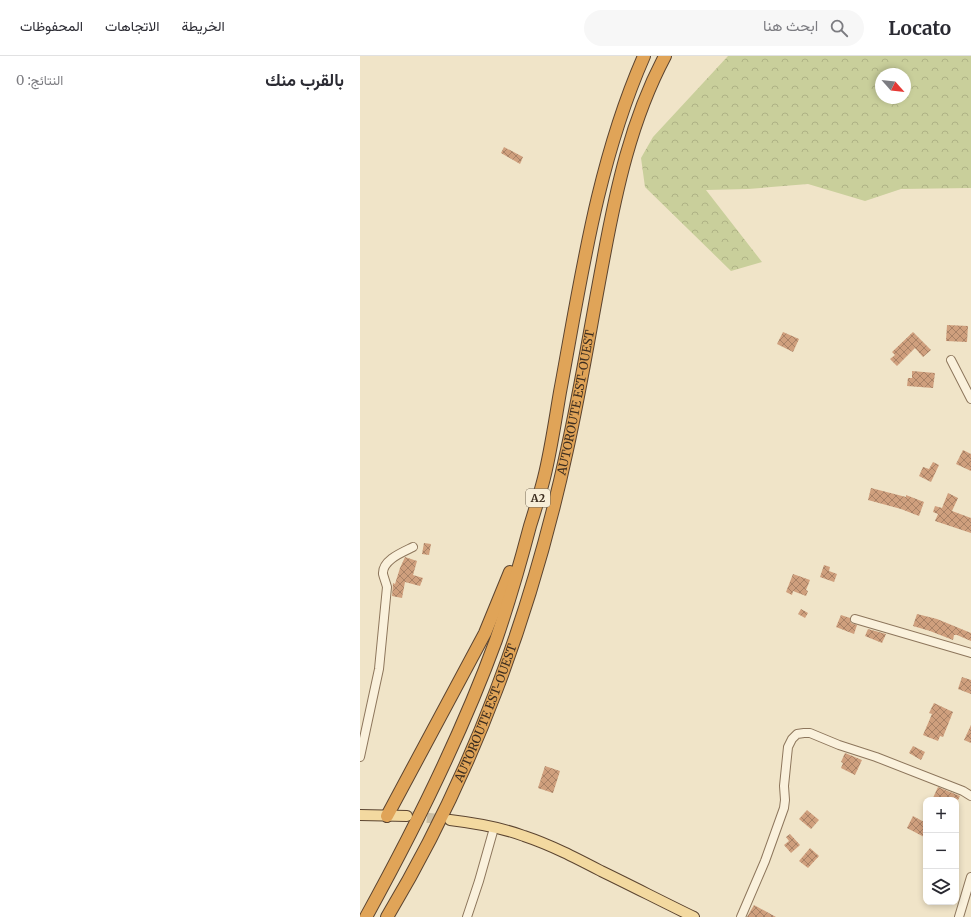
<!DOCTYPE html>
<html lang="ar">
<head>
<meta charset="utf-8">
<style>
	:root { --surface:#fff; --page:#f7f7f7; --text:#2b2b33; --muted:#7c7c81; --line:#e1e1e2 }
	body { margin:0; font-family:Merriweather,Vazirmatn,serif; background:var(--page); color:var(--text); direction:rtl }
	.controls { position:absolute; right:12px; bottom:12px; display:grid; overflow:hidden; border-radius:8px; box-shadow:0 2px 6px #0003 }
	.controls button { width:36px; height:36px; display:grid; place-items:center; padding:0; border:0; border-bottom:1px solid var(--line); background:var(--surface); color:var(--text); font:20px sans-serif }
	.compass { position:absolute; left:515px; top:12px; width:36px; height:36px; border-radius:50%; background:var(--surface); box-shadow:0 2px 6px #0003; rotate:117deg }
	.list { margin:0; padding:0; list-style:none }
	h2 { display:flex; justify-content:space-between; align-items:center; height:52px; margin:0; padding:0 16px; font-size:17px }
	h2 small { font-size:13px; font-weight:400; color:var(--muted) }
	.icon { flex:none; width:22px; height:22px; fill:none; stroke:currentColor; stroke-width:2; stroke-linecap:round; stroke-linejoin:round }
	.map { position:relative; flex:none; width:611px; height:861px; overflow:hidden; direction:ltr }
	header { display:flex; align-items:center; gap:24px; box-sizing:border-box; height:56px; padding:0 20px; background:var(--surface); border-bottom:1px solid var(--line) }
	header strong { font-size:19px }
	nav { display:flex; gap:22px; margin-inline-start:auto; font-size:14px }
	.search { width:280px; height:36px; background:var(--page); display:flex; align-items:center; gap:10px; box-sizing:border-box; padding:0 14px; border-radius:22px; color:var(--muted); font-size:15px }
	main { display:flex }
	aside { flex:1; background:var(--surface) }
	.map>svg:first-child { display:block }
	.forest { fill:url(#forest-crowns); fill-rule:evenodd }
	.building { fill:url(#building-cross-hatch) }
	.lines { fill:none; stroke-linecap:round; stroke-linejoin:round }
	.major-tunnel { stroke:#ccc0a6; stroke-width:10; stroke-dasharray:10 5; stroke-linecap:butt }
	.minor-casing { stroke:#8d765c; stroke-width:10 }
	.major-casing { stroke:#5b4430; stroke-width:12 }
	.highway-casing { stroke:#5b4430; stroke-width:14 }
	.minor { stroke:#faf1dc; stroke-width:8 }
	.major { stroke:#f3d9a0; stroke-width:10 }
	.highway { stroke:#e0a458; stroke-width:12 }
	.labels { text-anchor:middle; stroke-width:3; stroke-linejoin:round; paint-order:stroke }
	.shield { fill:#f7eed8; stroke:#756857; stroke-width:1 }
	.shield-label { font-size:11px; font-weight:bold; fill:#3d2e20 }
	.street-label { font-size:12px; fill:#3d2e20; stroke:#f7eed8 }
</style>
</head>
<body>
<header>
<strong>Locato</strong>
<div class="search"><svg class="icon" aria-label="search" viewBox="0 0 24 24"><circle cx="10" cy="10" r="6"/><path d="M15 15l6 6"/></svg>ابحث هنا</div>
<nav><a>الخريطة</a><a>الاتجاهات</a><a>المحفوظات</a></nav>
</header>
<main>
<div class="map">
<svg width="611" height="861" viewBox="0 0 611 861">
	<defs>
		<pattern id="forest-crowns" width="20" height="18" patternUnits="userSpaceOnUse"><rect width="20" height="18" fill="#c9cf9b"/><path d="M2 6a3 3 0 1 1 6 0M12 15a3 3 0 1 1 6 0" fill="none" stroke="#aeb285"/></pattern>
		<pattern id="building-cross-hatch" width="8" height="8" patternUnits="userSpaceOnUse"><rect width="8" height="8" fill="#cf9f7d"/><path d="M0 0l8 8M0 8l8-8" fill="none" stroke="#a98266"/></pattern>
	</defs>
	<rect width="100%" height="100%" fill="#f0e4c8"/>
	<!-- forest -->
	<path class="forest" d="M 368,0 L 611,0 L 611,132 L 541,133 L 505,145 L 448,128 L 388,133 L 346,134 L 402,206 L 371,215 L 285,131 L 281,102 L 293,81 ZM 521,18 L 545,18 L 545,42 L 521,42 Z"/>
	<!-- building -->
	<g class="building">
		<path d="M 144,91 L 163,101 L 160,108 L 141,97 Z"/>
		<path d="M 587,269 L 608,270 L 607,286 L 586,285 Z"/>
		<path d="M 423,276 L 439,283 L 433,296 L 417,288 Z"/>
		<path d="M 553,276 L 571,294 L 563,301 L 555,292 L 537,310 L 530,303 L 535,299 L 532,296 Z"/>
		<path d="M 552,315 L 575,317 L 573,332 L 547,330 L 548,322 L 552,322 Z"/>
		<path d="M 603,394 L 611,398 L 611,415 L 596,408 Z"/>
		<path d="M 573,406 L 579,409 L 571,426 L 559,420 L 563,411 L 569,413 Z"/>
		<path d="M 511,432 L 546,441 L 546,439 L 564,446 L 559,460 L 541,453 L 508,444 Z"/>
		<path d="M 588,437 L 598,442 L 592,455 L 611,462 L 611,477 L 575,465 L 578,458 L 573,456 L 575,450 L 582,452 Z"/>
		<path d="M 64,487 L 71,488 L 69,499 L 62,498 Z"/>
		<path d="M 45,501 L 57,505 L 53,519 L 63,522 L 60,530 L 45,526 L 42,542 L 32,540 L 33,527 L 35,528 L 40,512 Z"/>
		<path d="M 464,509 L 470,511 L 469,515 L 477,518 L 474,526 L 460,521 Z"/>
		<path d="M 433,518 L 450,524 L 446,534 L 448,535 L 446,540 L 433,535 L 432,539 L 426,536 Z"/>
		<path d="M 441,553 L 448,557 L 445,562 L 438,558 Z"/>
		<path d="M 557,558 L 577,563 L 611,577 L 611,585 L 597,579 L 594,579 L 593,584 L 570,575 L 553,570 Z"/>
		<path d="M 481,559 L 490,562 L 491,567 L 497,569 L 494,578 L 476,571 Z"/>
		<path d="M 508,573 L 526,578 L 522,587 L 505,580 Z"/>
		<path d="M 602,621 L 611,624 L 611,638 L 598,633 Z"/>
		<path d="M 574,647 L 593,656 L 583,681 L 580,680 L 578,685 L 563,679 L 572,658 L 569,657 Z"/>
		<path d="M 611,669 L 611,687 L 604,684 Z"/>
		<path d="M 553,690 L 565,696 L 561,704 L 549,697 Z"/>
		<path d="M 485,697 L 502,704 L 495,719 L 481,712 L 483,707 L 481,706 Z"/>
		<path d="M 185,710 L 200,715 L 193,737 L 178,732 Z"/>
		<path d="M 578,731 L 600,740 L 598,744 L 572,744 Z"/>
		<path d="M 447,754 L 459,764 L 451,773 L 439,763 Z"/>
		<path d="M 553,760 L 566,767 L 566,782 L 547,772 Z"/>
		<path d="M 430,778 L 440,789 L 431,797 L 424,789 L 429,785 L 426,781 Z"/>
		<path d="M 450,792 L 459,800 L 448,812 L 439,805 Z"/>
		<path d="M 394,849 L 416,861 L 387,861 Z"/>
	</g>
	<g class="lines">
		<!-- major-tunnel -->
		<path class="major-tunnel" d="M 52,760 L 88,764"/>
		<defs>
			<g id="minor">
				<path d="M 591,304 L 611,343"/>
				<path d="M 495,563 L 611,597"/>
				<path d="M 0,701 L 19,613 L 27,531 C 26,527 24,522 23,518 C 22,504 43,496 53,491"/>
				<path d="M 107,861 L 119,825 L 134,772"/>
				<path d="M 381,861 L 405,805 L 424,752 L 425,744 L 424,730 L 428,691 L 432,683 L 437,678 L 444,677 L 450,677 L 479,689 L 516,701 L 603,735 L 611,740"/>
				<path d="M 599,861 L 611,821"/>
			</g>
			<g id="major">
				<path d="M 0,759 L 47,760"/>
				<path d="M 90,764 C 115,767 140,771 164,780 C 191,789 216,802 241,815 C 272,830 303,846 334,861"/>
			</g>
			<g id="highway">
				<path d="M 27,760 L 125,577 L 150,516"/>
				<path d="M 6,861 C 55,772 101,680 136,584 C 149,546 160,508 170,470 C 175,454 180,438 184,422 C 191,394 195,365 200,336 C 221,223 237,107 284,0"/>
				<path id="s1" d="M 27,861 C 113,718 172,556 207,394 C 221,331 231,268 243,205 C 256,134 271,64 305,0"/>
			</g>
		</defs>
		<!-- minor casing -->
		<use href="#minor" class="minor-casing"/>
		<!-- major casing -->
		<use href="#major" class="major-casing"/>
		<!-- highway casing -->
		<use href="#highway" class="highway-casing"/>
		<!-- minor -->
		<use href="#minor" class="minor"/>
		<!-- major -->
		<use href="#major" class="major"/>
		<!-- highway -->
		<use href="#highway" class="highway"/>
	</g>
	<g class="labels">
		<!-- shield labels -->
		<rect class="shield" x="166" y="433" width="24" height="18" rx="3"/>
		<g class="shield-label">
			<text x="178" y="446">A2</text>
		</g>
		<!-- street labels -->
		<g class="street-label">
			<text dy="4" stroke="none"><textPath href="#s1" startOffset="551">AUTOROUTE EST-OUEST</textPath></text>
			<text dy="4" stroke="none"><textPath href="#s1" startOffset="227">AUTOROUTE EST-OUEST</textPath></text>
		</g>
	</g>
</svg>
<div class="controls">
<button>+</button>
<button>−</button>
<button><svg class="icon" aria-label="layers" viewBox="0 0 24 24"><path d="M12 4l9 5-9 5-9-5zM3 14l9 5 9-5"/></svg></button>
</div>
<svg class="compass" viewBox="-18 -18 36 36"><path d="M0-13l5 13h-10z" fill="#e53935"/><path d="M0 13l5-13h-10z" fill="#7c7c81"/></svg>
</div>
<aside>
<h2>بالقرب منك<small>النتائج: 0</small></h2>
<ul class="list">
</ul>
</aside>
</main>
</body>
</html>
